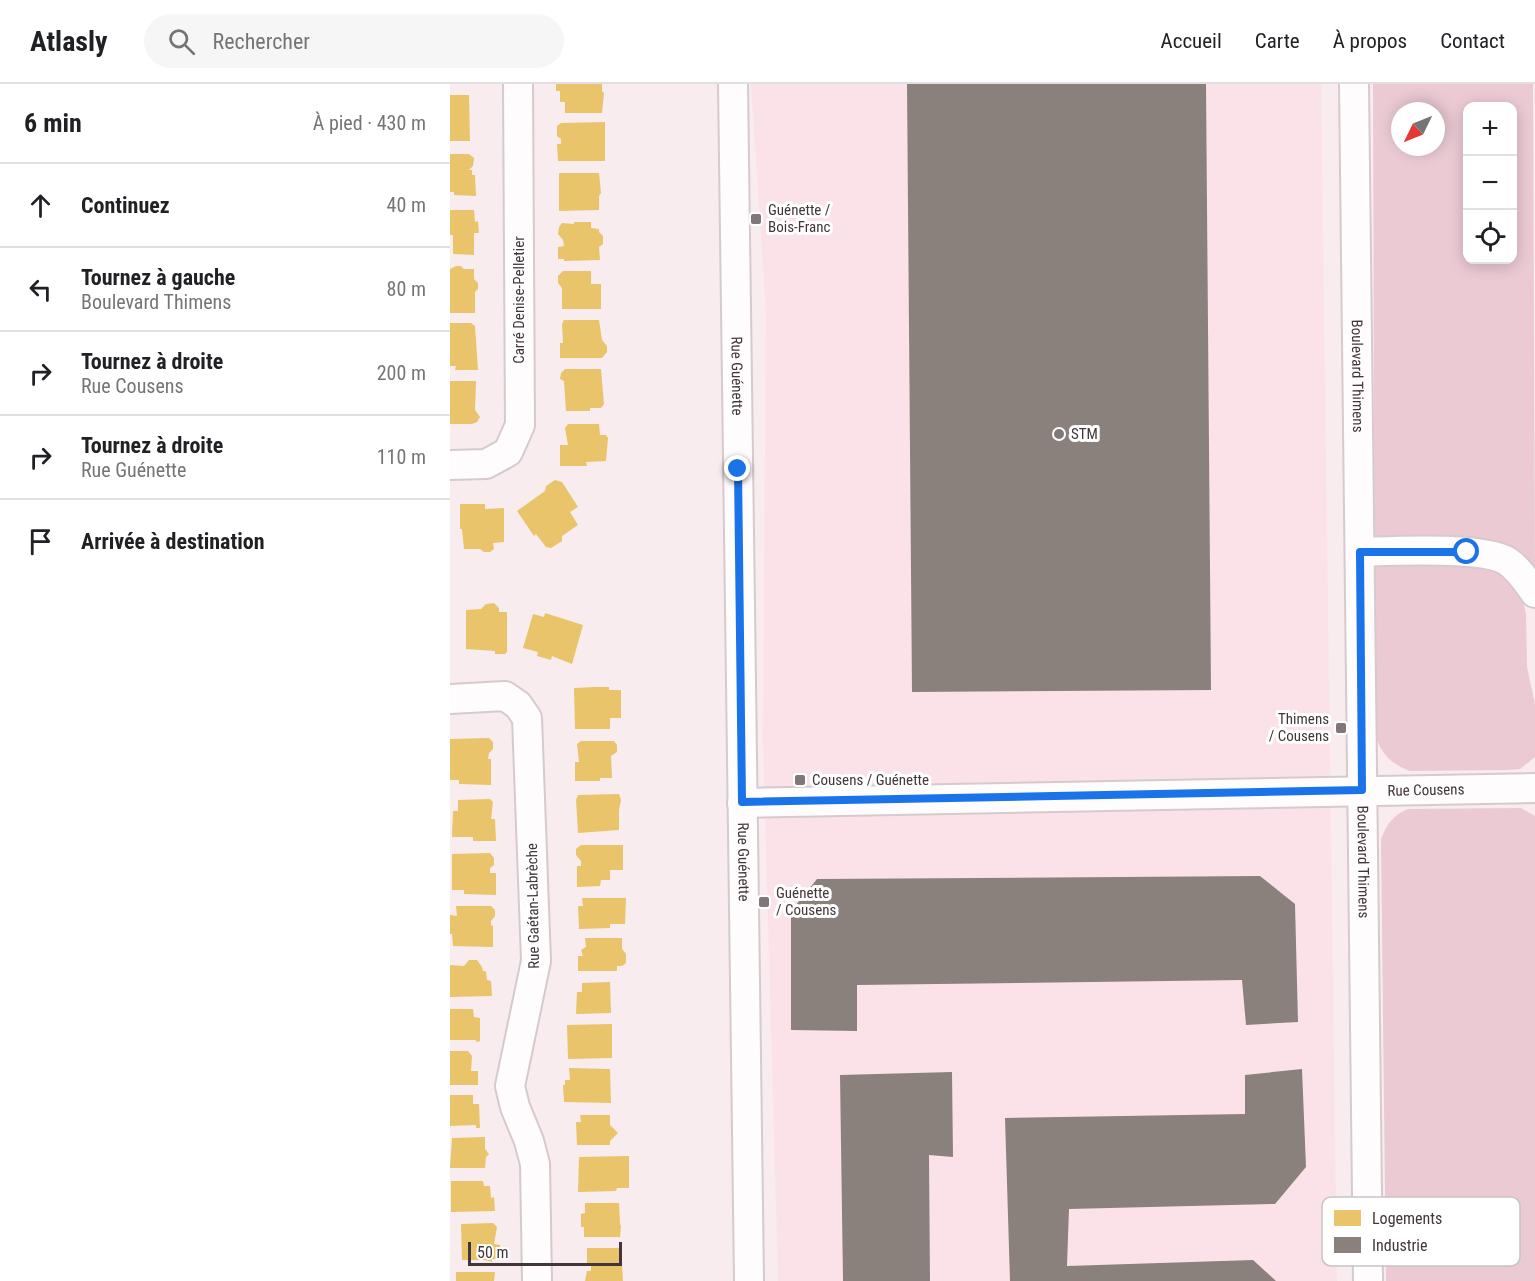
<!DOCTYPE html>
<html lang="fr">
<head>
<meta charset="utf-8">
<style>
	:root { --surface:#fff; --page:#f6f6f6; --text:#202124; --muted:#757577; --line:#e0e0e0 }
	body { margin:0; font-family:"Roboto Condensed",sans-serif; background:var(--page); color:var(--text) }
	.controls { position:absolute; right:18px; top:18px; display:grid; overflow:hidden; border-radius:12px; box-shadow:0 3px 15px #0003 }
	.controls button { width:54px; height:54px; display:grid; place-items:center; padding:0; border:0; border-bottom:2px solid var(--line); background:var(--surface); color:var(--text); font:30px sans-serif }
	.compass { position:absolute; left:941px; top:18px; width:54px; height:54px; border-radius:50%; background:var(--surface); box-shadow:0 3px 15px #0003; rotate:227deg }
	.scale { position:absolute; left:18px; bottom:15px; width:154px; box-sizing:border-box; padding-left:6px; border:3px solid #413639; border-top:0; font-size:16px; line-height:21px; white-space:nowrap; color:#413639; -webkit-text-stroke:4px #fff; paint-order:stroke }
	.stop { position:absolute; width:18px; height:18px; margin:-14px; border:4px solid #1a73e8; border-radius:50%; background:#fff }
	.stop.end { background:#1a73e8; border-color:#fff; box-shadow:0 2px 6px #0008 }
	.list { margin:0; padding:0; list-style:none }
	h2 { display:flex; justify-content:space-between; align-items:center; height:78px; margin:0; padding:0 24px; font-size:26px }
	h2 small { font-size:20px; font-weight:400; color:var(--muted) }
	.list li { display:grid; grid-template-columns:39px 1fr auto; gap:18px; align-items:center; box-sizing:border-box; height:84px; padding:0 24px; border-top:2px solid var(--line) }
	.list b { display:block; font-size:22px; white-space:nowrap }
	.list p { margin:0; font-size:20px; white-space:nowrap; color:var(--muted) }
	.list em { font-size:20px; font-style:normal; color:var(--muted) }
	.icon { flex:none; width:33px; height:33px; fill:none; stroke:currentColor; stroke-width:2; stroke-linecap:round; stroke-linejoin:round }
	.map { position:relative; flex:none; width:1085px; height:1197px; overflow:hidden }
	header { display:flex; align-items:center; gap:36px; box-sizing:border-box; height:84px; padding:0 30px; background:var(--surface); border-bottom:2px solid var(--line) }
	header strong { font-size:28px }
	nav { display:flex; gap:33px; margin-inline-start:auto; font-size:21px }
	.search { width:420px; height:54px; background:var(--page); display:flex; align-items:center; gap:15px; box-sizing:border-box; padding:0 21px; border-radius:33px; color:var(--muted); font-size:22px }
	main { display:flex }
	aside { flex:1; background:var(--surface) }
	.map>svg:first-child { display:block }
	.built { fill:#fbe2e9 }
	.green { fill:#ebcad4; fill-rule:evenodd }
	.homes { fill:#e9c46a }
	.industry { fill:#8a817c }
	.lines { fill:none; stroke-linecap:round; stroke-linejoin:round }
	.minor-casing { stroke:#d5cacd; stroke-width:32 }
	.minor { stroke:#fefcfd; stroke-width:28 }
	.route { stroke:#1a73e8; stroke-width:8 }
	.poi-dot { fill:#817679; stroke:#fff; stroke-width:2 }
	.labels { text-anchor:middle; stroke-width:6; stroke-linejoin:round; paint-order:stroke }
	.poi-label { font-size:15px; fill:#413639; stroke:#fff; text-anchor:start }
	.street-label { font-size:15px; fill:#413639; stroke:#fff }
	.key { fill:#fff; stroke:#c6c3c4; stroke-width:1.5 }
	.key-label { font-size:16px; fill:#413639 }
</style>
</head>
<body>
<header>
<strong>Atlasly</strong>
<div class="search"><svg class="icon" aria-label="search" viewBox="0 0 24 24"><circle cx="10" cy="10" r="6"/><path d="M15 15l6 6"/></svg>Rechercher</div>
<nav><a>Accueil</a><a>Carte</a><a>À propos</a><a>Contact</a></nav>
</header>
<main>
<aside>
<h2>6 min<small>À pied · 430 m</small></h2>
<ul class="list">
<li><svg class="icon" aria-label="ahead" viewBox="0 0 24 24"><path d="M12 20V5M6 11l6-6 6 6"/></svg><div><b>Continuez</b></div><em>40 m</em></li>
<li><svg class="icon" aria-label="left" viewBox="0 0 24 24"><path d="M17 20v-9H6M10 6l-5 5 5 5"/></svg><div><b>Tournez à gauche</b><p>Boulevard Thimens</p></div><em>80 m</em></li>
<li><svg class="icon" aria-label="right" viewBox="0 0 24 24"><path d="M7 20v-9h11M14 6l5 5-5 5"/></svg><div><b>Tournez à droite</b><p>Rue Cousens</p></div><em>200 m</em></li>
<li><svg class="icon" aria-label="right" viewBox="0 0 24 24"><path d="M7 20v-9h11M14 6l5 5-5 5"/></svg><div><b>Tournez à droite</b><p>Rue Guénette</p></div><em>110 m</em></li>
<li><svg class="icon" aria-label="arrive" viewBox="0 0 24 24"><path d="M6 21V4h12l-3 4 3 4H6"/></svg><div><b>Arrivée à destination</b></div></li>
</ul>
</aside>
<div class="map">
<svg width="1085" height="1197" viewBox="0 0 1085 1197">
	<rect width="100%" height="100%" fill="#f8ecef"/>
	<!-- built -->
	<path class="built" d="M 301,0 L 871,0 L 887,1197 L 328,1197 L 313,656 L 316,227 Z"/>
	<!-- green -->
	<g class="green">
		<path d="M 923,0 L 1083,0 L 1085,493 L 1072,514 L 1076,530 L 1077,583 L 1085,620 L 1085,673 L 1070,685 L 1059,686 L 960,687 C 941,680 931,670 925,650 ZM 1018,22 L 1062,22 L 1062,176 L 1018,176 ZM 950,27 L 986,27 L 986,63 L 950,63 Z"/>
		<path d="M 1071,724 L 1085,732 L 1085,1197 L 936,1197 L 931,755 C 937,740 943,731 958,725 Z"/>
	</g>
	<!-- homes -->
	<g class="homes">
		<path d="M 106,0 L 152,0 L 152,7 L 154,9 L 152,29 L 115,29 L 115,18 L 110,18 L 110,7 L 106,7 Z"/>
		<path d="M 0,11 L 19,11 L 20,57 L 0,57 Z"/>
		<path d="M 155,38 L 155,77 L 108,77 L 107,60 L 111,60 L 111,55 L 107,52 L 107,42 L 111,39 Z"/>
		<path d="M 0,70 L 19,70 L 24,74 L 23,82 L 19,86 L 22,86 L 22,91 L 25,91 L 26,112 L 4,111 L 4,108 L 0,108 Z"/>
		<path d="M 109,89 L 149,89 L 151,109 L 149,112 L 149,126 L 109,127 Z"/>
		<path d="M 0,126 L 24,126 L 25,138 L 28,137 L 29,149 L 24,149 L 24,171 L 3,170 L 3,151 L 0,151 Z"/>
		<path d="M 124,138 L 141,138 L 141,144 L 149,145 L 149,148 L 153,152 L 153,160 L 149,163 L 150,176 L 114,177 L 114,175 L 108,175 L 108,163 L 114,162 L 113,156 L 108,150 L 109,143 L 112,139 L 124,140 Z"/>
		<path d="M 6,182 L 11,182 L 14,185 L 24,185 L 24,195 L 28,199 L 28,205 L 25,208 L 25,229 L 0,229 L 0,185 Z"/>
		<path d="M 113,187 L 141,187 L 141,200 L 151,200 L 151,225 L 112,225 L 112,204 L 108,199 L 108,192 Z"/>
		<path d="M 114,236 L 149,236 L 152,256 L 157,262 L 157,268 L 152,274 L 110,274 L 110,259 L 113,259 L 112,240 Z"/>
		<path d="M 0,239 L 21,239 L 25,242 L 28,286 L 5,286 L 6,282 L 0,282 Z"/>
		<path d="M 115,285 L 151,285 L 154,320 L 151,324 L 140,324 L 140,327 L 116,327 L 114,297 L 110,295 L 111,289 Z"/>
		<path d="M 0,297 L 26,297 L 25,326 L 30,333 L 27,338 L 22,340 L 0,340 Z"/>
		<path d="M 118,340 L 149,340 L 150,351 L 156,351 L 158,354 L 156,377 L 136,378 L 137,382 L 110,382 L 110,361 L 118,361 L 115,344 Z"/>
		<path d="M 105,396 L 112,398 L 128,423 L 120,428 L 128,441 L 112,452 L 112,457 L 101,464 L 96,463 L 86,450 L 84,452 L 67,427 L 95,407 L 96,402 Z"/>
		<path d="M 10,420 L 35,420 L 35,425 L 54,424 L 54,458 L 43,459 L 44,465 L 40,468 L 34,468 L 30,465 L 14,465 L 12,445 L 10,445 Z"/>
		<path d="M 44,519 L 49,524 L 49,528 L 57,528 L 57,568 L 55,570 L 45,570 L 45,567 L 16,565 L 16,526 L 31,525 L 36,520 Z"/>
		<path d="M 95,529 L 133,541 L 122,580 L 102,572 L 101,576 L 87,572 L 88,568 L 73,564 L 83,530 L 94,533 Z"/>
		<path d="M 145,603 L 159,603 L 159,606 L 171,606 L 171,634 L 160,634 L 160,645 L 125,645 L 124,604 Z"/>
		<path d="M 39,654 L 43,658 L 43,665 L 39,669 L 38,675 L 41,675 L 41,701 L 9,700 L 9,696 L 0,696 L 0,655 Z"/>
		<path d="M 131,657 L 164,657 L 167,661 L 167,668 L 161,672 L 162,694 L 150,694 L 150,697 L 125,697 L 125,678 L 129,678 L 127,660 Z"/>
		<path d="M 169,710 L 171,716 L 169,726 L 169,746 L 128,749 L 126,716 L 128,711 Z"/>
		<path d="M 40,715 L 43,718 L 41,735 L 45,735 L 46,757 L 23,757 L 23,753 L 2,753 L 3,727 L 8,727 L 8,716 Z"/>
		<path d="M 131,761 L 173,761 L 173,786 L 160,786 L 160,796 L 151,796 L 150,802 L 127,803 L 127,782 L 131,782 L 131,777 L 126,771 L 126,765 Z"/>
		<path d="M 40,769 L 44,774 L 44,781 L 40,784 L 40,789 L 46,789 L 46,811 L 14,810 L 14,806 L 2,806 L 2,770 Z"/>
		<path d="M 132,814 L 176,814 L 175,840 L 160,840 L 160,844 L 129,845 L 128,822 L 133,822 Z"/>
		<path d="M 6,822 L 41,822 L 45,826 L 45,832 L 41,837 L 41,842 L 43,841 L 43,863 L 3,862 L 2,850 L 0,850 L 0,831 L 7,832 Z"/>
		<path d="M 135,854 L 172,854 L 172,865 L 176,870 L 176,879 L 172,882 L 167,882 L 167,887 L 128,887 L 128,872 L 133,872 L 131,866 L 136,863 Z"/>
		<path d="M 19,876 L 27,876 L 32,883 L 33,887 L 36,887 L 37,896 L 41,897 L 42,912 L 0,913 L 0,881 L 14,882 Z"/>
		<path d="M 160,898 L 161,929 L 126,930 L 127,908 L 132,908 L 132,899 Z"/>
		<path d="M 0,925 L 23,925 L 24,933 L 30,934 L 30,957 L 26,958 L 26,956 L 0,956 Z"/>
		<path d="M 162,940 L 162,974 L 118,975 L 117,941 Z"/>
		<path d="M 0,967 L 18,967 L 22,972 L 21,987 L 28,987 L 28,1001 L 0,1001 Z"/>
		<path d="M 119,984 L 160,985 L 161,1019 L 114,1018 L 113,1001 L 115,1001 L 115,996 L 120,996 Z"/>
		<path d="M 0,1011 L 23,1011 L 23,1020 L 29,1020 L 30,1044 L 26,1044 L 26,1041 L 0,1042 Z"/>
		<path d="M 130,1031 L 160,1031 L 160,1041 L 168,1049 L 160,1057 L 160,1061 L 127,1061 L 126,1038 L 131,1038 Z"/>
		<path d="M 35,1053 L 35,1065 L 39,1070 L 36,1073 L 35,1084 L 0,1084 L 2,1054 Z"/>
		<path d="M 179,1072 L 179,1104 L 167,1104 L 166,1107 L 128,1108 L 129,1073 Z"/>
		<path d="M 1,1097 L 33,1097 L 34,1102 L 40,1102 L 41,1114 L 44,1113 L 45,1127 L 1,1128 Z"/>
		<path d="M 135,1119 L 169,1119 L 170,1140 L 171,1142 L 170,1153 L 134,1153 L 134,1143 L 131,1143 L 131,1130 L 135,1129 Z"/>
		<path d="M 43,1139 L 47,1143 L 44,1160 L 50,1161 L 50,1175 L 42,1175 L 42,1178 L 34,1176 L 12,1176 L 11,1140 Z"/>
		<path d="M 137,1164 L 171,1164 L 173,1197 L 135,1197 L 137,1187 L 141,1187 L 141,1180 L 137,1180 Z"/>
		<path d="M 6,1188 L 45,1188 L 44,1197 L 6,1197 Z"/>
	</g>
	<!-- industry -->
	<g class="industry">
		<path d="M 457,0 L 756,0 L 761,606 L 462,608 Z"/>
		<path d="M 810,792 L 845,820 L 848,938 L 796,941 L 792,896 L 407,901 L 407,947 L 341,946 L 341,827 L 367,795 Z"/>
		<path d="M 852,985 L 856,1083 L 825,1120 L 619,1125 L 617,1182 L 803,1176 L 826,1197 L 560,1197 L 555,1034 L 795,1030 L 795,991 Z"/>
		<path d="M 502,988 L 503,1073 L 479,1071 L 480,1197 L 393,1197 L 390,991 Z"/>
	</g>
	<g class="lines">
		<defs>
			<g id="minor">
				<path id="s1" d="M 283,0 L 299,1197"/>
				<path id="s2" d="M 904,0 L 918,1197"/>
				<path d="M 0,381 L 36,380 L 58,368 L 70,341 L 68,0"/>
				<path d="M 910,468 C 943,467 1032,462 1057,477 C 1069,485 1077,498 1085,509"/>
				<path d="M 0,615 L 55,612 L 68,621 L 77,634 L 86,877 L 60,1002 L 65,1023 L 79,1057 L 85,1080 L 87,1197"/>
				<path id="s3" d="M 292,719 L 1085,704"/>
			</g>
		</defs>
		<!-- minor casing -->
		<use href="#minor" class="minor-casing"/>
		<!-- minor -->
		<use href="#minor" class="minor"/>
	</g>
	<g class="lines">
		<!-- route -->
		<path class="route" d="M 288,385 L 292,718 L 912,706 L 910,468 L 1017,468"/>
	</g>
	<!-- markers -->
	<g class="poi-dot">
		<rect x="300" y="129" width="12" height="12" rx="3"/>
		<circle cx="609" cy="350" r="6"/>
		<rect x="885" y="638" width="12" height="12" rx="3"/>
		<rect x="344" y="690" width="12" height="12" rx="3"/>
		<rect x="308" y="812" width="12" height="12" rx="3"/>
	</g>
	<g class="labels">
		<!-- poi labels -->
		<g class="poi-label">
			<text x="318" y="131">Guénette /<tspan x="318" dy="17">Bois-Franc</tspan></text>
			<text x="621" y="355">STM</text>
			<text x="879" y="640" text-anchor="end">Thimens<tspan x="879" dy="17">/ Cousens</tspan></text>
			<text x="362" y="701">Cousens / Guénette</text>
			<text x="326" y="814">Guénette<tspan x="326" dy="17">/ Cousens</tspan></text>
		</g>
		<!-- street labels -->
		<g class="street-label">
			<text transform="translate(69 216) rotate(-90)" y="5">Carré Denise-Pelletier</text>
			<text dy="5" stroke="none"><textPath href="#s1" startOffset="292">Rue Guénette</textPath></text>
			<text dy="5" stroke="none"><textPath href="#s2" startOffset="292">Boulevard Thimens</textPath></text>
			<text dy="5" stroke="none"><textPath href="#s3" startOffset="684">Rue Cousens</textPath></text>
			<text dy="5" stroke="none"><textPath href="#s1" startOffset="778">Rue Guénette</textPath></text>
			<text dy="5" stroke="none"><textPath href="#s2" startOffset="778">Boulevard Thimens</textPath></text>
			<text transform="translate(83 822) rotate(-91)" y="5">Rue Gaétan-Labrèche</text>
		</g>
	</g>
	<!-- legend -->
	<rect x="872" y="1113" width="198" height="69" rx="9" class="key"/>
	<rect x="884" y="1126" width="27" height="16" fill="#e9c46a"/>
	<rect x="884" y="1153" width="27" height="16" fill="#8a817c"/>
	<g class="key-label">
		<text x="922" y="1140">Logements</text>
		<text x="922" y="1167">Industrie</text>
	</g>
</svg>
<div class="controls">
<button>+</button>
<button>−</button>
<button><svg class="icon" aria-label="locate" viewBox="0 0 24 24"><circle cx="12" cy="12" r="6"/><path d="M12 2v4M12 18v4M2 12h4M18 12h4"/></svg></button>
</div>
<svg class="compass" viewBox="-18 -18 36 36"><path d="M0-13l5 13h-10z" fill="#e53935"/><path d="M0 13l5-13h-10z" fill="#757577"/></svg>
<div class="scale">50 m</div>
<div class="stop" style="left:1017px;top:468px"></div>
<div class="stop end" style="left:288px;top:385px"></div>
</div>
</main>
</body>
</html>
